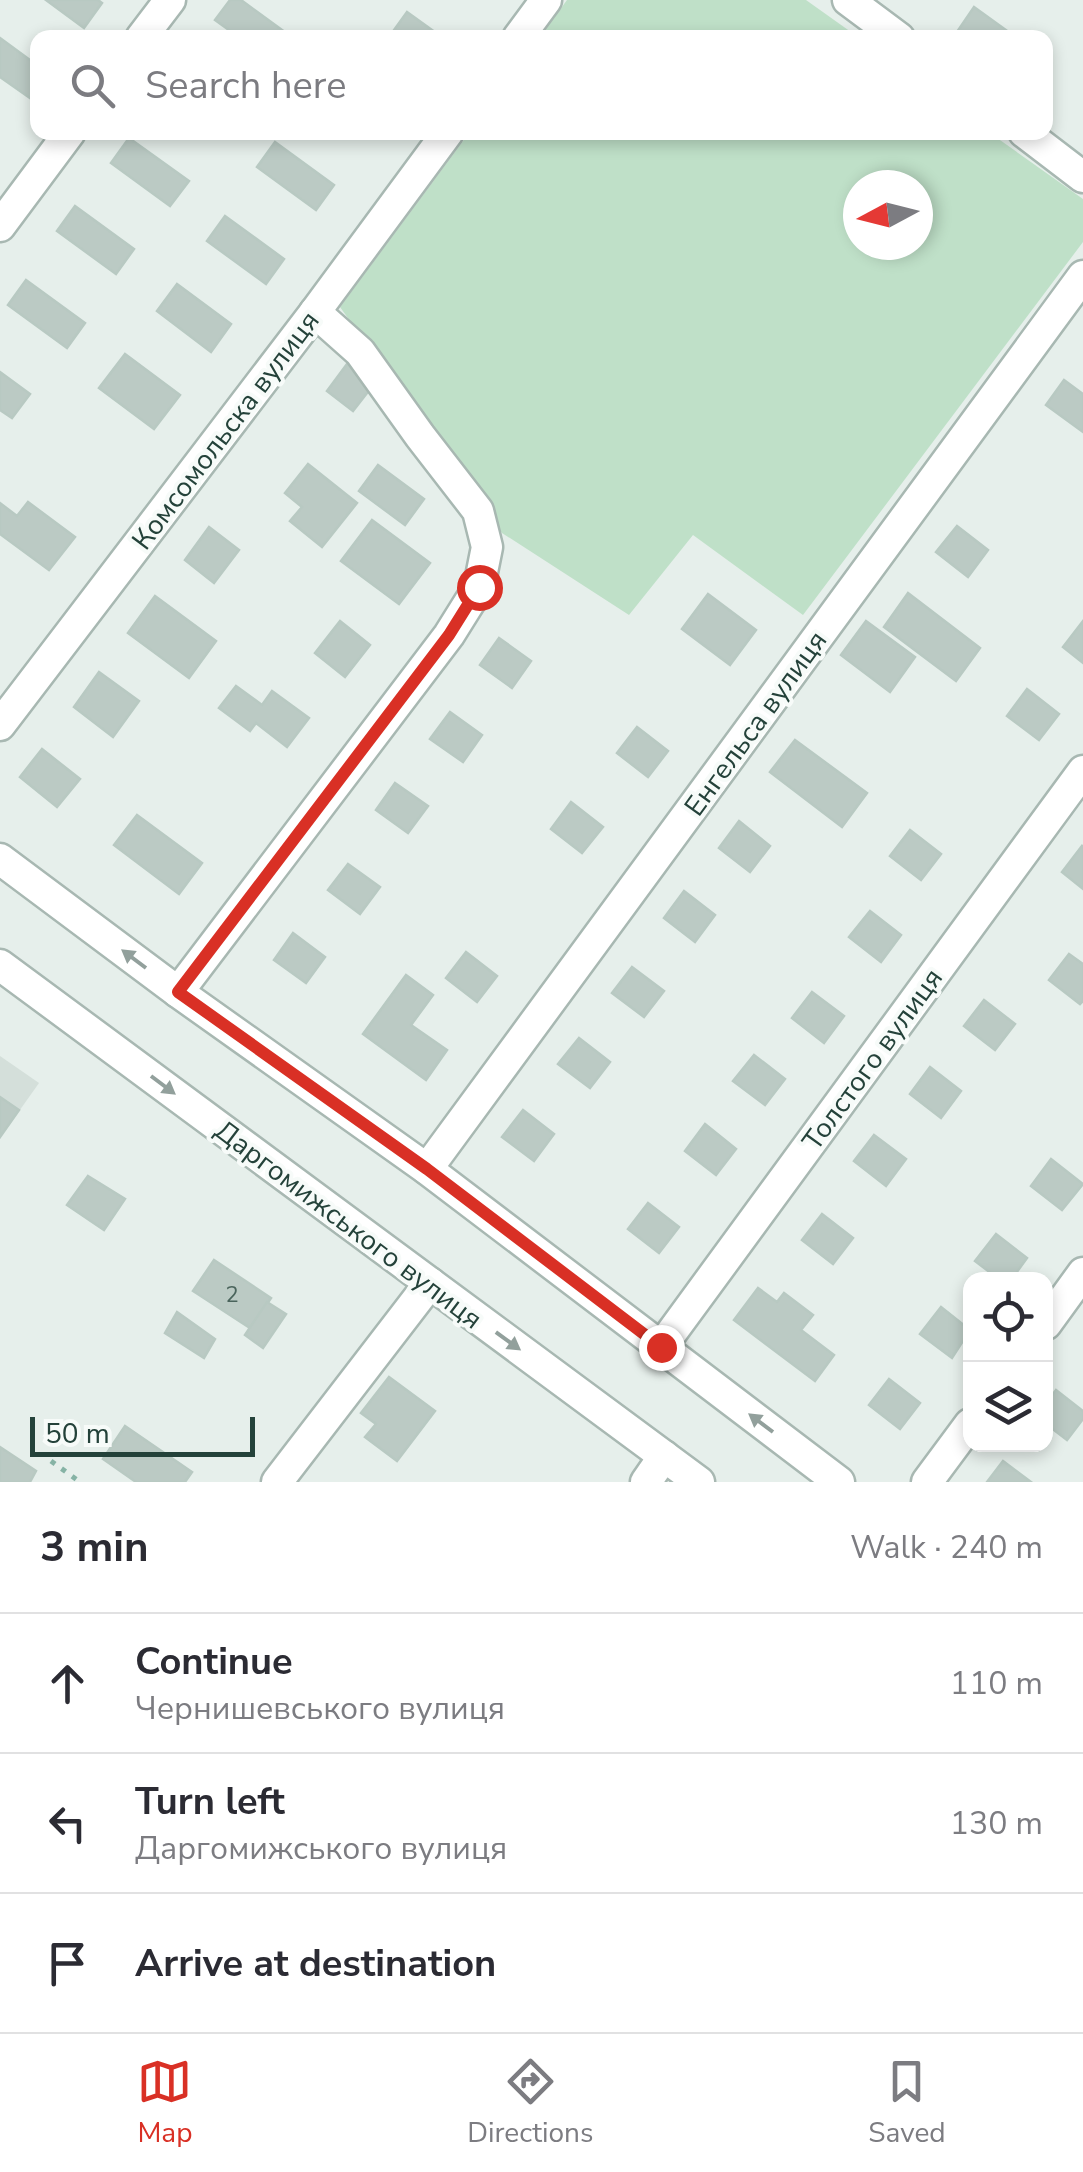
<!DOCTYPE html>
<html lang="en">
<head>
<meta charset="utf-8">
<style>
	:root { --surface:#fff; --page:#f7f7f7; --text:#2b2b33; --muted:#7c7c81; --line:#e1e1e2; --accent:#d93025 }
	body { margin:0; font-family:"Nunito Sans",sans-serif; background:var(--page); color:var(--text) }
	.controls { position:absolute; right:30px; bottom:30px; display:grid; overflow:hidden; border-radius:20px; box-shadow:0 5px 15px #0003 }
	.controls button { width:90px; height:90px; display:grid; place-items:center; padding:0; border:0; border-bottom:2px solid var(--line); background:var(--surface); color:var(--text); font:50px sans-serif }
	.compass { position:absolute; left:843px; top:170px; width:90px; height:90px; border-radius:50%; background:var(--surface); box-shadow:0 5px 15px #0003; rotate:263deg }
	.scale { position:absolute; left:30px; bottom:25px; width:225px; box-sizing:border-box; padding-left:10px; border:5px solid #24423a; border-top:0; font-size:28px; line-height:35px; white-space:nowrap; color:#24423a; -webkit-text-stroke:8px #f7fbf9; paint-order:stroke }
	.stop { position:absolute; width:30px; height:30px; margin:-22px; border:8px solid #d93025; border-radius:50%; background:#fff }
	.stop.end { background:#d93025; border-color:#fff; box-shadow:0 2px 10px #0008 }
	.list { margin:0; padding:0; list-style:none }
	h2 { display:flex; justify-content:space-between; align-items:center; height:130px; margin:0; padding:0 40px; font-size:42px }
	h2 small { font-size:32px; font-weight:400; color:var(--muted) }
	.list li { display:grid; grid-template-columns:65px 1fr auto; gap:30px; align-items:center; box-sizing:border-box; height:140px; padding:0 40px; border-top:2px solid var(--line) }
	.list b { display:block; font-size:38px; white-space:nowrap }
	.list p { margin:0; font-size:32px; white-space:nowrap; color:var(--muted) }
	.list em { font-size:32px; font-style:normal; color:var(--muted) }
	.icon { flex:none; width:55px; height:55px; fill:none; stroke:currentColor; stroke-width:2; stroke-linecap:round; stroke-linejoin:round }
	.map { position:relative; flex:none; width:1083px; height:1482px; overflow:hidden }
	.search { position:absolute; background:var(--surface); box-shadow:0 5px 15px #0003; left:30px; right:30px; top:30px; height:110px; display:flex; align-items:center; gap:25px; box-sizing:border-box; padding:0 35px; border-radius:20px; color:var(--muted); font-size:38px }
	.sheet { height:550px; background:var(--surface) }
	nav { display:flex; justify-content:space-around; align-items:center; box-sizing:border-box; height:140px; border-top:2px solid var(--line); background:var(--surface); font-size:28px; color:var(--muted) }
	nav a { display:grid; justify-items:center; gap:5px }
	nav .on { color:var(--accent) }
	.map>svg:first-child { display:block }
	.built { fill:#d4dfda }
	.grass { fill:#bfe0c8; fill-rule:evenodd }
	.building { fill:#bbcac4; stroke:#b8c9c2; stroke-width:2.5 }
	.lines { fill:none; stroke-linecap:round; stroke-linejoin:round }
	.minor-casing { stroke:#a8b8b2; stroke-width:35 }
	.tertiary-casing { stroke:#a8b8b2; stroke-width:35 }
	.path { stroke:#86b3a5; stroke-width:5; stroke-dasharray:5 8; stroke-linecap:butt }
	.minor { stroke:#fff; stroke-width:30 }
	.tertiary { stroke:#fff; stroke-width:30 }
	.oneway { fill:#92a09c }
	.route { stroke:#d93025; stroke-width:12 }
	.labels { text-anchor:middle; stroke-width:8; stroke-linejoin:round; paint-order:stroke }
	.number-label { font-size:22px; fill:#4a645c }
	.street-label { font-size:28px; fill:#24423a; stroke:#f7fbf9 }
</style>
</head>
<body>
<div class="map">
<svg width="1083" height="1482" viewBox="0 0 1083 1482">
	<rect width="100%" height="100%" fill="#e6efeb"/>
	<!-- built -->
	<path class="built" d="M 0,1056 L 39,1083 L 0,1138 Z"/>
	<!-- grass -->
	<g class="grass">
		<path d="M 567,0 L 806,0 L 858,37 L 540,37 Z"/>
		<path d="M 469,133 L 990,133 L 1083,199 L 1083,242 L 803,615 L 693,535 L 629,615 L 502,533 L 340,307 ZM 858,185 L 918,185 L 918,245 L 858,245 Z"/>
	</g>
	<!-- building -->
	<g class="building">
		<path d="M 46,0 L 98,0 L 102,3 L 84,28 Z"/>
		<path d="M 230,0 L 241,0 L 293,38 L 240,38 L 215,20 Z"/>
		<path d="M 974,7 L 1017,38 L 965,38 L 957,32 Z"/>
		<path d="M 407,12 L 443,38 L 389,37 Z"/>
		<path d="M 0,38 L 38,66 L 38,88 L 30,98 L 0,77 Z"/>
		<path d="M 129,138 L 189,181 L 170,206 L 111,163 Z"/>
		<path d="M 275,142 L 334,185 L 316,210 L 257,167 Z"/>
		<path d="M 75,206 L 134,249 L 116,274 L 57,231 Z"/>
		<path d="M 225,216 L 284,259 L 266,284 L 207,241 Z"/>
		<path d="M 26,280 L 85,323 L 67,348 L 8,305 Z"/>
		<path d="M 177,284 L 231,324 L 211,352 L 157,311 Z"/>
		<path d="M 125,354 L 180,395 L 154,429 L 99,388 Z"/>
		<path d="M 347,364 L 374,384 L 353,411 L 327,391 Z"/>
		<path d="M 0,372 L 30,394 L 12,418 L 0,410 Z"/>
		<path d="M 1064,380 L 1083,394 L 1083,432 L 1046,405 Z"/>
		<path d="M 308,464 L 357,503 L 322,547 L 290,521 L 302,507 L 285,493 Z"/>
		<path d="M 378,465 L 424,499 L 405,525 L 359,491 Z"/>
		<path d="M 28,502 L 75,537 L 49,570 L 0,534 L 0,503 L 17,516 Z"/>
		<path d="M 372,520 L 430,563 L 399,604 L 341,561 Z"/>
		<path d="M 957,526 L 988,550 L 968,577 L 936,552 Z"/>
		<path d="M 209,527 L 239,550 L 214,583 L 185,560 Z"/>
		<path d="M 908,593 L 980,648 L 956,681 L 884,627 Z"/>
		<path d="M 708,594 L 756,630 L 730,665 L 682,629 Z"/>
		<path d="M 155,596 L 216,641 L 189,678 L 128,633 Z"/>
		<path d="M 340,621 L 370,645 L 345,677 L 315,653 Z"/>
		<path d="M 866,621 L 915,657 L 890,692 L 841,655 Z"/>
		<path d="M 1083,621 L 1083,663 L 1063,647 Z"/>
		<path d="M 499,638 L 531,661 L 512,688 L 480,665 Z"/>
		<path d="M 99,672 L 139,701 L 113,737 L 74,707 Z"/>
		<path d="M 236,686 L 262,705 L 272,691 L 309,718 L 287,747 L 256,723 L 250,731 L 219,708 Z"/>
		<path d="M 1027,689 L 1059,714 L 1039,740 L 1007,716 Z"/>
		<path d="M 450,712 L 482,735 L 463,762 L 430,739 Z"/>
		<path d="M 637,727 L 668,751 L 648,777 L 617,753 Z"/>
		<path d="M 795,740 L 867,793 L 842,827 L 770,772 Z"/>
		<path d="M 42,749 L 80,779 L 57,807 L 20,777 Z"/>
		<path d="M 395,783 L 428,806 L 408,833 L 376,810 Z"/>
		<path d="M 571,802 L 603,827 L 582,853 L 551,829 Z"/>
		<path d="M 137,815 L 202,863 L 179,894 L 114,845 Z"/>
		<path d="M 739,821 L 770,846 L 750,872 L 719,848 Z"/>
		<path d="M 910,830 L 941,854 L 921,880 L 890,856 Z"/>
		<path d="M 1082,846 L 1083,847 L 1083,889 L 1062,872 Z"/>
		<path d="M 348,864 L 380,887 L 360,914 L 328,890 Z"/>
		<path d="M 684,891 L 715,915 L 695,942 L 664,918 Z"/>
		<path d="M 870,911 L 901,935 L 881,962 L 849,937 Z"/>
		<path d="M 293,933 L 325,957 L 306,983 L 274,960 Z"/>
		<path d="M 466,952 L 497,976 L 477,1002 L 446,978 Z"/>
		<path d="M 1069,954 L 1083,964 L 1083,1001 L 1080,1004 L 1049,980 Z"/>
		<path d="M 632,967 L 664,991 L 644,1017 L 612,993 Z"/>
		<path d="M 406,975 L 433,995 L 411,1025 L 447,1050 L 426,1080 L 363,1034 Z"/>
		<path d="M 812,992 L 844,1016 L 824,1043 L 792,1018 Z"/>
		<path d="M 984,1000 L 1015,1024 L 995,1050 L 964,1026 Z"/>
		<path d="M 579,1038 L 610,1062 L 590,1088 L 558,1064 Z"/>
		<path d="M 754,1055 L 785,1079 L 765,1105 L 733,1081 Z"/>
		<path d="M 930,1067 L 961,1091 L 941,1118 L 910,1094 Z"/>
		<path d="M 0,1097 L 19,1110 L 0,1137 Z"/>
		<path d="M 523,1110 L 554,1134 L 534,1161 L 502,1137 Z"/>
		<path d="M 705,1124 L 736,1149 L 716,1175 L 685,1151 Z"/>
		<path d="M 874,1135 L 906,1159 L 886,1186 L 854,1161 Z"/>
		<path d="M 1051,1159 L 1083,1184 L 1062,1210 L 1031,1186 Z"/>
		<path d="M 88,1176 L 125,1199 L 104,1230 L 67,1205 Z"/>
		<path d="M 648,1203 L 679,1227 L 659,1253 L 628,1229 Z"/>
		<path d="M 822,1214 L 853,1238 L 833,1264 L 802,1240 Z"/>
		<path d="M 996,1234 L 1027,1258 L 1011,1280 L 1000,1280 L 975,1261 Z"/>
		<path d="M 214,1260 L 271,1298 L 250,1328 L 193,1291 Z"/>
		<path d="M 758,1288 L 777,1302 L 784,1293 L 813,1315 L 801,1330 L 834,1355 L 815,1381 L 734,1320 Z"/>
		<path d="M 267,1302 L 286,1314 L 263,1348 L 245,1335 Z"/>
		<path d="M 941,1307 L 970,1330 L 952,1358 L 920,1334 Z"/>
		<path d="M 177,1312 L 215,1339 L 204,1358 L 165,1333 Z"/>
		<path d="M 389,1377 L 435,1411 L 397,1461 L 365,1437 L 376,1424 L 361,1413 Z"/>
		<path d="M 889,1379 L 920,1403 L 900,1429 L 869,1405 Z"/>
		<path d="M 1056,1390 L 1083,1411 L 1083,1419 L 1067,1440 L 1046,1424 L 1046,1403 Z"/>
		<path d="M 125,1426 L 192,1472 L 185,1482 L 136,1482 L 103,1459 Z"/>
		<path d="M 0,1447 L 36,1471 L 30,1482 L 0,1482 Z"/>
		<path d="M 1003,1461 L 1031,1482 L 987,1482 Z"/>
	</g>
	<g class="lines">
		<defs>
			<g id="minor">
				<path d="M 848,0 L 899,38"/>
				<path d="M 141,38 L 170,0"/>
				<path d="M 518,38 L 546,0"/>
				<path d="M 1024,132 L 1083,177"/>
				<path d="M 0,226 L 70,132"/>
				<path d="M 0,725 L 315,312 L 448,132"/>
				<path d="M 178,992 L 449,635 L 479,587 L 487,547 L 478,511 L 420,436 L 360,352 L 315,312"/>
				<path d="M 427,1169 L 1083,276"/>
				<path d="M 1046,1324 L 1083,1273"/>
				<path d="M 661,1347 L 1083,771"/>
				<path d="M 277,1482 L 430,1283"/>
				<path d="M 646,1482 L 664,1456"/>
				<path d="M 927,1482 L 970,1424"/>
			</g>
			<g id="tertiary">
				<path d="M 0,859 L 178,992 L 427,1169 L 839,1482"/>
				<path d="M 0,965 L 699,1482"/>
			</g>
		</defs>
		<!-- minor casing -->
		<use href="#minor" class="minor-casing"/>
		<!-- tertiary casing -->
		<use href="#tertiary" class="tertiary-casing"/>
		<!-- path -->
		<path class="path" d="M 51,1461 L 80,1482"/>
		<!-- minor -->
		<use href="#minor" class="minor"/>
		<!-- tertiary -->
		<use href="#tertiary" class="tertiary"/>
	</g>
	<!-- one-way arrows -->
	<defs><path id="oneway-solid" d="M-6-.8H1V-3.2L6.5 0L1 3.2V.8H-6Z" transform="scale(2.5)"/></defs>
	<g class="oneway">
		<use href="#oneway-solid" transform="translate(134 959) rotate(-143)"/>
		<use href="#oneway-solid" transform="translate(163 1085) rotate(37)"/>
		<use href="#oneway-solid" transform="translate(508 1341) rotate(36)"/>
		<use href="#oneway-solid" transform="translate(761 1423) rotate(-143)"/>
	</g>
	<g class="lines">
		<!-- route -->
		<path class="route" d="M 479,587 L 449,635 L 178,992 L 427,1169 L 661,1347"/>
	</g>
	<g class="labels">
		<!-- number labels -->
		<g class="number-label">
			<text x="232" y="1302">2</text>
		</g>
		<!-- street labels -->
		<g class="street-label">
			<text transform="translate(225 430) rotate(-53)" y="10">Комсомольска вулиця</text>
			<text transform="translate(755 723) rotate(-54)" y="10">Енгельса вулиця</text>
			<text transform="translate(872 1059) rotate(-54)" y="10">Толстого вулиця</text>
			<text transform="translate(349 1224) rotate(37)" y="10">Даргомижського вулиця</text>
		</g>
	</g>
</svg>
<div class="controls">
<button><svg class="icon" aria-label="locate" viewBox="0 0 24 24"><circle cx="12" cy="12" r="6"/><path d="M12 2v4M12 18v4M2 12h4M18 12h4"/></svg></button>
<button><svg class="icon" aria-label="layers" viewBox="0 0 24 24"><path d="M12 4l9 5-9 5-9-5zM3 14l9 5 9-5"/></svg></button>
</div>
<svg class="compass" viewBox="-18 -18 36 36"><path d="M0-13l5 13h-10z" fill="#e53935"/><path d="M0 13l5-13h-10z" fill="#7c7c81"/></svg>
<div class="scale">50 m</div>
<div class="stop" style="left:479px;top:587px"></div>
<div class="stop end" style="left:661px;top:1347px"></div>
<div class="search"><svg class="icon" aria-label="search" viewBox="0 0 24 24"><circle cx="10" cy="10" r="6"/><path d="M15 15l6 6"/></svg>Search here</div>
</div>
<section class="sheet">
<h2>3 min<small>Walk · 240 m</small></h2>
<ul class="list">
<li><svg class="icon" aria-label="ahead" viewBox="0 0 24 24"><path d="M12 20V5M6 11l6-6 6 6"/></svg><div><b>Continue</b><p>Чернишевського вулиця</p></div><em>110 m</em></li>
<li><svg class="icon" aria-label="left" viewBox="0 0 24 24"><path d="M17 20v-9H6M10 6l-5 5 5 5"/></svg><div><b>Turn left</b><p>Даргомижського вулиця</p></div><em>130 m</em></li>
<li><svg class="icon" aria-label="arrive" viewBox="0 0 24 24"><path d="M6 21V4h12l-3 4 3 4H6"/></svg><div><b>Arrive at destination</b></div></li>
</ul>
</section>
<nav>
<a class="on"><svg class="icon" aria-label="map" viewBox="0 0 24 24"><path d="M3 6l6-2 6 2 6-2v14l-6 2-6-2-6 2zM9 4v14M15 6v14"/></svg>Map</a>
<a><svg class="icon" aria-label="directions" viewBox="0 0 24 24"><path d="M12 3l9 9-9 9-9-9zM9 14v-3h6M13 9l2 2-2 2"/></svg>Directions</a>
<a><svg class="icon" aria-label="saved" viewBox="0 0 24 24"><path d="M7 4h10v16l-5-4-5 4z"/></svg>Saved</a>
</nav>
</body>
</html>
